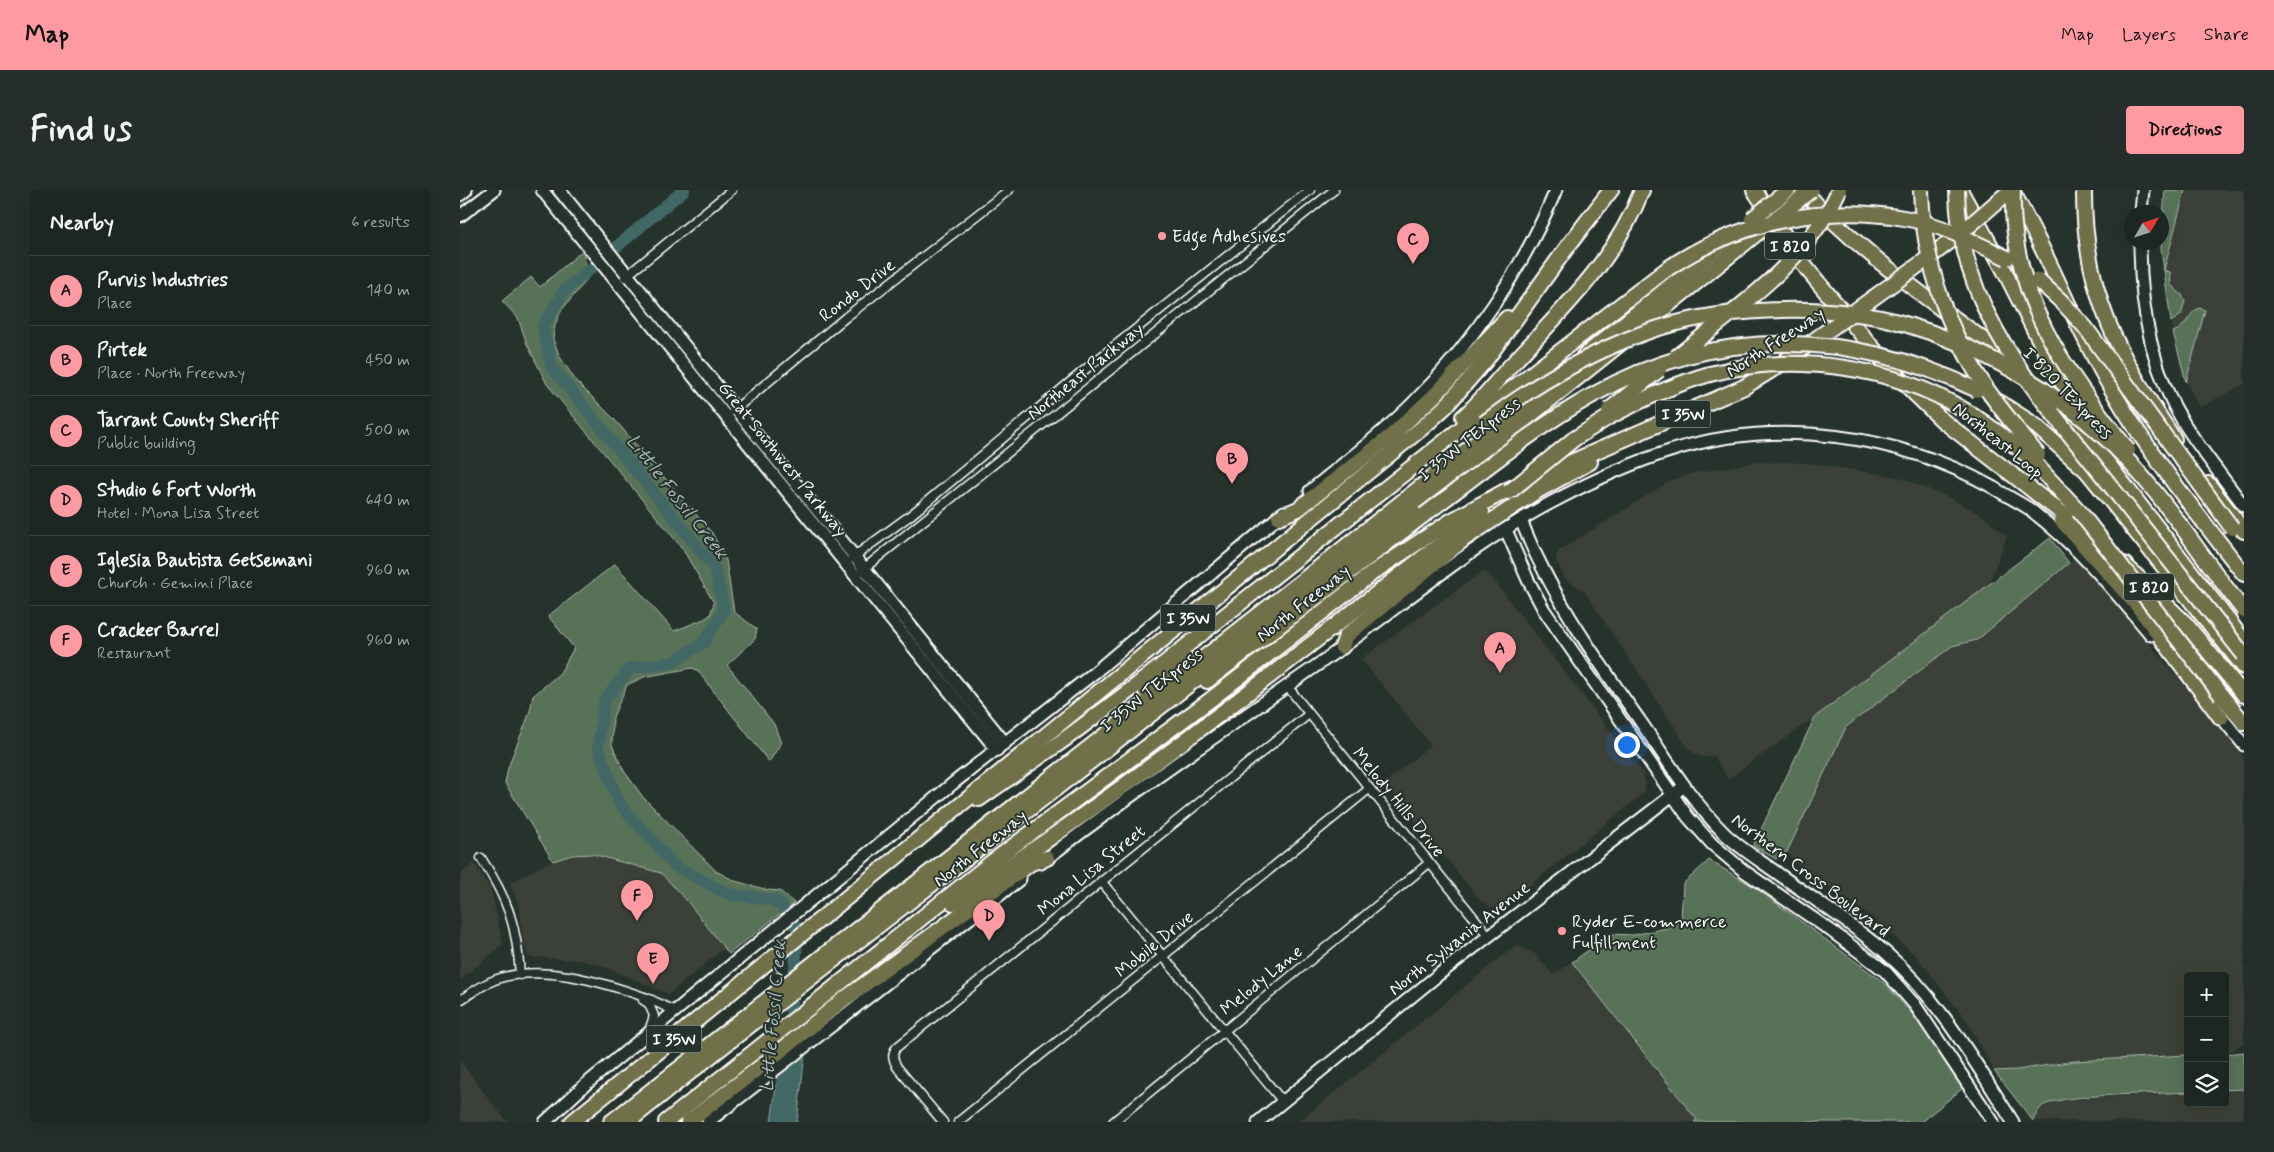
<!DOCTYPE html>
<html lang="en">
<head>
<meta charset="utf-8">
<style>
	:root { --surface:#1c2622; --page:#252e2a; --text:#f1f3f6; --muted:#a0a5a5; --line:#3a4340; --accent:#ff9aa2 }
	body { margin:0; font-family:Mynerve,sans-serif; background:var(--page); color:var(--text) }
	.controls { position:absolute; right:15px; bottom:15px; display:grid; overflow:hidden; border-radius:5px; box-shadow:0 5px 20px #0002 }
	.controls button { width:45px; height:45px; display:grid; place-items:center; padding:0; border:0; border-bottom:1px solid var(--line); background:var(--surface); color:var(--text); font:25px sans-serif }
	.compass { position:absolute; left:1664px; top:15px; width:45px; height:45px; border-radius:50%; background:var(--surface); box-shadow:0 5px 20px #0002; rotate:51deg }
	.you { position:absolute; left:1166px; top:554px; width:18px; height:18px; margin:-12px; border:4px solid #fff; border-radius:50%; background:#1a73e8; box-shadow:0 0 0 8px #1a73e833 }
	.badge { display:grid; place-items:center; width:32px; height:32px; border-radius:50%; background:var(--accent); color:#111; font-size:16px; font-weight:700 }
	.pin { position:absolute; translate:-50% -41px; filter:drop-shadow(0 1px 2px #0008) }
	.pin::after { content:''; position:absolute; top:26px; width:18px; height:15px; background:inherit; clip-path:polygon(0 0,100% 0,50% 100%) }
	.list { margin:0; padding:0; list-style:none }
	h2 { display:flex; justify-content:space-between; align-items:center; height:65px; margin:0; padding:0 20px; font-size:21px }
	h2 small { font-size:16px; font-weight:400; color:var(--muted) }
	.list li { display:grid; grid-template-columns:32px 1fr auto; gap:15px; align-items:center; box-sizing:border-box; height:70px; padding:0 20px; border-top:1px solid var(--line) }
	.list b { display:block; font-size:19px; white-space:nowrap }
	.list p { margin:0; font-size:16px; white-space:nowrap; color:var(--muted) }
	.list em { font-size:16px; font-style:normal; color:var(--muted) }
	.icon { flex:none; width:28px; height:28px; fill:none; stroke:currentColor; stroke-width:2; stroke-linecap:round; stroke-linejoin:round }
	.map { position:relative; flex:none; width:1784px; height:932px; overflow:hidden; border-radius:5px }
	header { display:flex; align-items:center; gap:30px; box-sizing:border-box; height:70px; padding:0 25px; background:var(--accent); color:#111 }
	header strong { font-size:24px }
	nav { display:flex; gap:28px; margin-inline-start:auto; font-size:18px }
	.intro { display:flex; align-items:center; justify-content:space-between; box-sizing:border-box; height:120px; padding:0 30px }
	h1 { margin:0; font-size:35px }
	.button { padding:12px 22px; border-radius:5px; background:var(--accent); color:#111; font-size:18px; font-weight:700 }
	main { display:flex; gap:30px; padding:0 30px }
	aside { flex:1; background:var(--surface); border-radius:5px; box-shadow:0 5px 20px #0002 }
	.map>svg:first-child { display:block }
	.built { fill:#3a3f38 }
	.green { fill:#587259; stroke:#acb8ac }
	.water { fill:#436866; stroke:#8ea4a3 }
	.lines { fill:none; stroke-linecap:round; stroke-linejoin:round }
	.river { stroke:#436866; stroke-width:12 }
	.street-casing { stroke:#fff; stroke-width:11 }
	.secondary-casing { stroke:#fff; stroke-width:15 }
	.highway-casing { stroke:#fff; stroke-width:18 }
	.street { stroke:#26332d; stroke-width:8 }
	.secondary { stroke:#26332d; stroke-width:11 }
	.highway { stroke:#70704a; stroke-width:14 }
	.highway-bridge-casing { stroke:#fff; stroke-width:18; stroke-linecap:butt }
	.highway-bridge { stroke:#70704a; stroke-width:14 }
	.poi-dot { fill:#ff9aa2; stroke:#26332d; stroke-width:2 }
	.labels { text-anchor:middle; stroke-width:4; stroke-linejoin:round; paint-order:stroke }
	.shield { fill:#26332d; stroke:#bec2c0; stroke-width:1 }
	.shield-label { font-size:16px; font-weight:bold; fill:#fff }
	.poi-label { font-size:18px; fill:#fff; stroke:#26332d; text-anchor:start }
	.street-label { font-size:18px; fill:#fff; stroke:#26332d }
	.water-label { font-size:19px; font-style:italic; fill:#aabbba; stroke:#26332d }
</style>
</head>
<body>
<header>
<strong>Map</strong>
<nav><a>Map</a><a>Layers</a><a>Share</a></nav>
</header>
<div class="intro"><h1>Find us</h1><a class="button">Directions</a></div>
<main>
<aside>
<h2>Nearby<small>6 results</small></h2>
<ul class="list">
<li><span class="badge">A</span><div><b>Purvis Industries</b><p>Place</p></div><em>140 m</em></li>
<li><span class="badge">B</span><div><b>Pirtek</b><p>Place · North Freeway</p></div><em>450 m</em></li>
<li><span class="badge">C</span><div><b>Tarrant County Sheriff</b><p>Public building</p></div><em>500 m</em></li>
<li><span class="badge">D</span><div><b>Studio 6 Fort Worth</b><p>Hotel · Mona Lisa Street</p></div><em>640 m</em></li>
<li><span class="badge">E</span><div><b>Iglesia Bautista Getsemani</b><p>Church · Gemini Place</p></div><em>960 m</em></li>
<li><span class="badge">F</span><div><b>Cracker Barrel</b><p>Restaurant</p></div><em>960 m</em></li>
</ul>
</aside>
<div class="map">
<svg width="1784" height="932" viewBox="0 0 1784 932">
	<rect width="100%" height="100%" fill="#26332d"/>
	<filter id="ink" filterUnits="userSpaceOnUse"><feTurbulence type="fractalNoise" baseFrequency=".02" numOctaves="2"/><feDisplacementMap in="SourceGraphic" scale="10" xChannelSelector="R" yChannelSelector="G"/><feConvolveMatrix kernelMatrix="1 2 1 2 8 2 1 2 1" color-interpolation-filters="sRGB"/></filter>
	<g filter="url(#ink)">
		<!-- built -->
		<g class="built">
			<path d="M 1705,0 L 1784,0 L 1784,194 L 1739,218 L 1724,188 L 1707,111 L 1701,58 Z"/>
			<path d="M 1297,272 L 1348,273 L 1439,287 L 1490,308 L 1522,325 L 1547,346 L 1528,396 L 1355,527 L 1268,589 L 1254,566 L 1240,567 L 1229,559 L 1124,401 L 1105,389 L 1096,370 L 1097,362 L 1210,291 L 1233,283 Z"/>
			<path d="M 1617,367 L 1784,567 L 1784,852 L 1769,863 L 1765,864 L 1765,786 L 1728,786 L 1728,866 L 1534,881 L 1507,831 L 1458,768 L 1413,728 L 1335,673 L 1327,662 L 1386,537 L 1492,456 L 1517,450 Z"/>
			<path d="M 1023,381 L 1029,384 L 1182,582 L 1186,593 L 1184,603 L 1041,719 L 1032,718 L 1021,711 L 924,593 L 971,555 L 901,469 Z"/>
			<path d="M 132,664 L 201,683 L 227,711 L 264,758 L 209,804 L 140,775 L 118,770 L 68,767 L 63,751 L 60,719 L 50,693 L 87,673 L 112,665 Z"/>
			<path d="M 14,673 L 31,700 L 43,754 L 0,790 L 0,685 Z"/>
			<path d="M 1056,755 L 1076,764 L 1093,785 L 1112,772 L 1237,930 L 1234,932 L 838,932 Z"/>
			<path d="M 0,871 L 31,912 L 48,932 L 0,932 Z"/>
			<path d="M 1784,899 L 1784,932 L 1574,931 L 1582,916 L 1591,912 L 1621,909 L 1728,902 L 1728,913 L 1765,913 L 1765,900 Z"/>
		</g>
		<!-- green -->
		<g class="green">
			<path d="M 1705,0 L 1725,0 L 1704,80 L 1710,82 L 1711,95 L 1722,105 L 1725,111 L 1721,125 L 1711,132 L 1701,58 Z"/>
			<path d="M 123,60 L 128,88 L 101,121 L 95,135 L 93,149 L 100,167 L 116,191 L 155,230 L 252,343 L 266,370 L 274,422 L 297,439 L 295,449 L 267,475 L 314,534 L 321,553 L 309,572 L 237,480 L 232,478 L 184,487 L 167,495 L 153,527 L 152,555 L 164,581 L 183,607 L 256,681 L 275,691 L 308,700 L 320,701 L 334,713 L 269,764 L 227,711 L 201,683 L 132,664 L 112,665 L 93,671 L 45,593 C 49,562 69,537 73,506 L 100,483 L 114,458 L 88,426 L 155,374 L 214,441 L 244,429 L 250,425 L 254,413 L 222,358 L 87,194 L 67,154 L 58,128 L 42,111 L 71,87 L 80,97 Z"/>
			<path d="M 1739,118 L 1745,120 L 1726,192 L 1713,142 C 1727,138 1728,123 1739,118 Z"/>
			<path d="M 1590,348 L 1609,373 L 1517,450 L 1492,456 L 1386,537 L 1327,662 L 1316,669 L 1293,656 L 1355,527 Z"/>
			<path d="M 1249,670 L 1297,699 L 1422,791 L 1455,827 L 1503,898 L 1461,932 L 1234,932 L 1237,930 L 1112,772 L 1151,744 L 1173,745 L 1207,738 L 1221,730 L 1223,694 Z"/>
			<path d="M 1784,862 L 1784,899 L 1765,900 L 1765,864 Z"/>
			<path d="M 1728,865 L 1728,902 C 1700,904 1604,904 1584,915 C 1579,918 1576,925 1573,931 L 1534,881 L 1557,880 L 1615,871 Z"/>
		</g>
		<!-- water -->
		<path class="water" d="M 345,864 L 337,932 L 311,932 L 318,885 Z"/>
		<g class="lines">
			<!-- river -->
			<path class="river" d="M 224,0 L 104,101 L 83,136 L 91,176 L 254,377 L 264,420 L 244,452 L 212,473 L 170,478 L 144,511 L 138,557 L 159,613 L 215,676 L 268,704 L 313,710 L 322,716 L 338,740 L 328,862"/>
			<defs>
				<g id="street">
					<path d="M 165,87 L 272,0"/>
					<path d="M 273,221 L 386,127 L 549,0"/>
					<path d="M 392,368 L 452,324 L 627,178 L 850,0"/>
					<path d="M 401,381 L 874,0"/>
					<path d="M 827,496 L 1028,745"/>
					<path d="M 21,668 C 48,709 57,736 60,785"/>
					<path d="M 641,691 L 823,912"/>
					<path d="M 0,810 C 10,804 19,797 30,792 C 76,771 143,792 187,808 C 197,812 206,818 216,821"/>
					<path d="M 183,810 L 189,814 L 194,826 L 189,841"/>
					<path d="M 483,932 L 437,877 C 433,869 431,864 437,857 L 849,524"/>
					<path d="M 498,932 L 909,599"/>
					<path d="M 653,932 L 969,673"/>
				</g>
				<g id="secondary">
					<path d="M 82,0 L 537,560"/>
					<path d="M 99,0 L 545,553"/>
					<path d="M 0,5 L 6,0"/>
					<path d="M 1681,22 L 1683,0"/>
					<path d="M 0,26 L 34,0"/>
					<path d="M 1680,52 C 1680,116 1691,181 1725,235 C 1743,263 1764,289 1784,316"/>
					<path d="M 850,301 C 884,273 921,245 952,214 C 1012,154 1063,79 1096,0"/>
					<path d="M 1061,330 C 1089,403 1135,467 1180,531 C 1206,568 1230,609 1263,642 C 1277,656 1296,668 1313,680 C 1350,707 1390,732 1425,762 C 1479,808 1515,873 1553,932"/>
					<path d="M 1046,340 L 1068,390 L 1084,420 L 1228,627 L 1252,654 L 1284,681 L 1370,740 L 1425,781 L 1455,815 L 1533,932"/>
					<path d="M 1757,522 L 1784,555"/>
					<path d="M 581,673 C 678,598 780,530 880,459 C 949,409 1020,349 1096,310 C 1132,291 1171,273 1210,261 C 1317,227 1438,244 1534,298 C 1545,305 1557,311 1568,318 C 1616,354 1653,399 1691,445"/>
					<path d="M 85,932 L 125,895 L 496,591 L 634,483 L 824,322"/>
					<path d="M 248,932 L 560,689"/>
					<path d="M 798,932 L 978,785 L 1219,600"/>
				</g>
				<g id="highway">
					<path d="M 1294,0 L 1347,79 L 1427,175 L 1454,203 L 1482,230 L 1639,352"/>
					<path d="M 1343,0 C 1404,68 1484,119 1557,175"/>
					<path d="M 1500,0 L 1544,80 L 1595,181 L 1624,227"/>
					<path d="M 1624,0 C 1623,103 1659,166 1714,249"/>
					<path d="M 1552,1 C 1589,64 1614,135 1651,198 C 1689,264 1737,324 1784,384"/>
					<path d="M 1467,69 L 1506,39"/>
					<path d="M 1124,166 L 1268,49"/>
					<path d="M 1534,209 L 1576,236 L 1627,281 L 1784,477"/>
					<path d="M 1599,216 L 1630,250 L 1784,451"/>
					<path d="M 1003,227 C 1022,211 1037,189 1055,171 C 1104,118 1156,69 1182,0"/>
					<path d="M 1114,249 L 1149,227"/>
					<path d="M 1568,266 L 1619,321"/>
					<path d="M 1748,294 L 1784,341"/>
					<path d="M 819,327 L 838,319 L 932,245 L 975,205 L 1047,128"/>
					<path d="M 1602,331 L 1676,414 L 1761,528"/>
					<path d="M 1664,374 L 1725,433 L 1784,505"/>
					<path d="M 882,457 L 886,446 L 1004,349 L 1077,301 L 1130,272"/>
					<path d="M 747,491 L 964,325"/>
					<path d="M 686,502 L 725,468"/>
					<path d="M 1761,505 L 1784,533"/>
					<path d="M 519,609 L 605,549 L 677,495 L 1018,225 L 1207,79"/>
					<path d="M 493,713 C 677,595 848,455 1022,322"/>
					<path d="M 112,932 L 962,238 L 986,216 L 1026,170 L 1108,56 L 1151,0"/>
					<path d="M 151,932 L 866,372 L 1090,194"/>
					<path d="M 168,932 C 305,821 446,715 585,607 C 825,420 1065,232 1301,40"/>
					<path d="M 206,932 L 533,671 L 750,510 L 915,381 L 989,332 L 1049,299 L 1284,197 L 1318,176 L 1374,136"/>
					<path d="M 228,932 L 308,871 L 383,810 L 571,673 L 587,668"/>
				</g>
			</defs>
			<!-- street casing -->
			<use href="#street" class="street-casing"/>
			<!-- secondary casing -->
			<use href="#secondary" class="secondary-casing"/>
			<!-- highway casing -->
			<use href="#highway" class="highway-casing"/>
			<!-- street -->
			<use href="#street" class="street"/>
			<!-- secondary -->
			<use href="#secondary" class="secondary"/>
			<!-- highway -->
			<use href="#highway" class="highway"/>
			<defs>
				<g id="highway-bridge">
					<path d="M 1461,0 C 1463,71 1487,139 1526,198 C 1542,221 1560,243 1578,265"/>
					<path d="M 1497,0 C 1498,120 1576,201 1646,290 C 1692,348 1738,407 1784,465"/>
					<path d="M 1553,0 C 1549,106 1606,182 1668,260"/>
					<path d="M 1292,29 L 1328,0"/>
					<path d="M 1313,31 L 1351,0"/>
					<path d="M 1509,36 L 1551,0"/>
					<path d="M 1207,79 C 1276,32 1361,14 1444,28 C 1480,34 1514,52 1547,68"/>
					<path d="M 1578,90 L 1602,112 L 1625,137 L 1772,338"/>
					<path d="M 1374,136 L 1467,69"/>
					<path d="M 1216,167 C 1276,119 1347,72 1379,0"/>
					<path d="M 1149,220 L 1199,180"/>
					<path d="M 1149,227 C 1181,210 1214,194 1250,184 C 1334,162 1432,176 1506,221 C 1528,234 1548,250 1568,266"/>
					<path d="M 1024,233 C 1074,195 1123,166 1181,144 C 1256,116 1369,112 1445,134 C 1517,155 1587,195 1642,245 C 1698,295 1737,362 1784,421"/>
					<path d="M 1049,302 L 1114,249"/>
					<path d="M 1619,321 L 1761,505"/>
					<path d="M 964,325 C 1019,284 1073,239 1133,205 C 1255,135 1393,140 1517,200"/>
				</g>
			</defs>
			<!-- highway-bridge casing -->
			<use href="#highway-bridge" class="highway-bridge-casing"/>
			<!-- highway-bridge -->
			<use href="#highway-bridge" class="highway-bridge"/>
		</g>
	</g>
	<!-- markers -->
	<g class="poi-dot">
		<circle cx="702" cy="46" r="5"/>
		<circle cx="1102" cy="741" r="5"/>
	</g>
	<g class="labels">
		<!-- shield labels -->
		<g class="shield">
			<rect x="1305" y="42.5" width="50" height="27" rx="4"/>
			<rect x="1195.5" y="210.5" width="55" height="27" rx="4"/>
			<rect x="1664" y="383.5" width="50" height="27" rx="4"/>
			<rect x="700.5" y="414.5" width="55" height="27" rx="4"/>
			<rect x="186.5" y="835.5" width="55" height="27" rx="4"/>
		</g>
		<g class="shield-label">
			<text x="1330" y="62">I 820</text>
			<text x="1223" y="230">I 35W</text>
			<text x="1689" y="403">I 820</text>
			<text x="728" y="434">I 35W</text>
			<text x="214" y="855">I 35W</text>
		</g>
		<!-- poi labels -->
		<g class="poi-label">
			<text x="712" y="52">Edge Adhesives</text>
			<text x="1112" y="737">Ryder E-commerce<tspan x="1112" dy="21">Fulfillment</tspan></text>
		</g>
		<!-- street labels -->
		<g class="street-label">
			<text transform="translate(397 100) rotate(-38)" y="6">Rondo Drive</text>
			<text transform="translate(1315 152) rotate(-33)" y="6">North Freeway</text>
			<text transform="translate(625 181) rotate(-39)" y="6">Northeast Parkway</text>
			<text transform="translate(1608 203) rotate(46)" y="6">I 820 TEXpress</text>
			<text transform="translate(1009 249) rotate(-38)" y="6">I 35W TEXpress</text>
			<text transform="translate(1538 250) rotate(39)" y="6">Northeast Loop</text>
			<text transform="translate(323 269) rotate(51)" y="6">Great Southwest Parkway</text>
			<text transform="translate(843 413) rotate(-38)" y="6">North Freeway</text>
			<text transform="translate(691 500) rotate(-38)" y="6">I 35W TEXpress</text>
			<text transform="translate(939 612) rotate(51)" y="6">Melody Hills Drive</text>
			<text transform="translate(520 658) rotate(-38)" y="6">North Freeway</text>
			<text transform="translate(631 680) rotate(-39)" y="6">Mona Lisa Street</text>
			<text transform="translate(1351 685) rotate(37)" y="6">Northern Cross Boulevard</text>
			<text transform="translate(999 748) rotate(-38)" y="6">North Sylvania Avenue</text>
			<text transform="translate(694 754) rotate(-39)" y="6">Mobile Drive</text>
			<text transform="translate(801 790) rotate(-39)" y="6">Melody Lane</text>
		</g>
		<!-- water labels -->
		<g class="water-label">
			<text transform="translate(218 306) rotate(52)" y="7">Little Fossil Creek</text>
			<text transform="translate(312 826) rotate(-85)" y="7">Little Fossil Creek</text>
		</g>
	</g>
</svg>
<div class="controls">
<button>+</button>
<button>−</button>
<button><svg class="icon" aria-label="layers" viewBox="0 0 24 24"><path d="M12 4l9 5-9 5-9-5zM3 14l9 5 9-5"/></svg></button>
</div>
<svg class="compass" viewBox="-18 -18 36 36"><path d="M0-13l5 13h-10z" fill="#e53935"/><path d="M0 13l5-13h-10z" fill="#a0a5a5"/></svg>
<div class="you"></div>
<div class="pin badge" style="left:1040px;top:483px">A</div>
<div class="pin badge" style="left:772px;top:294px">B</div>
<div class="pin badge" style="left:953px;top:74px">C</div>
<div class="pin badge" style="left:529px;top:751px">D</div>
<div class="pin badge" style="left:193px;top:794px">E</div>
<div class="pin badge" style="left:177px;top:731px">F</div>
</div>
</main>
</body>
</html>
